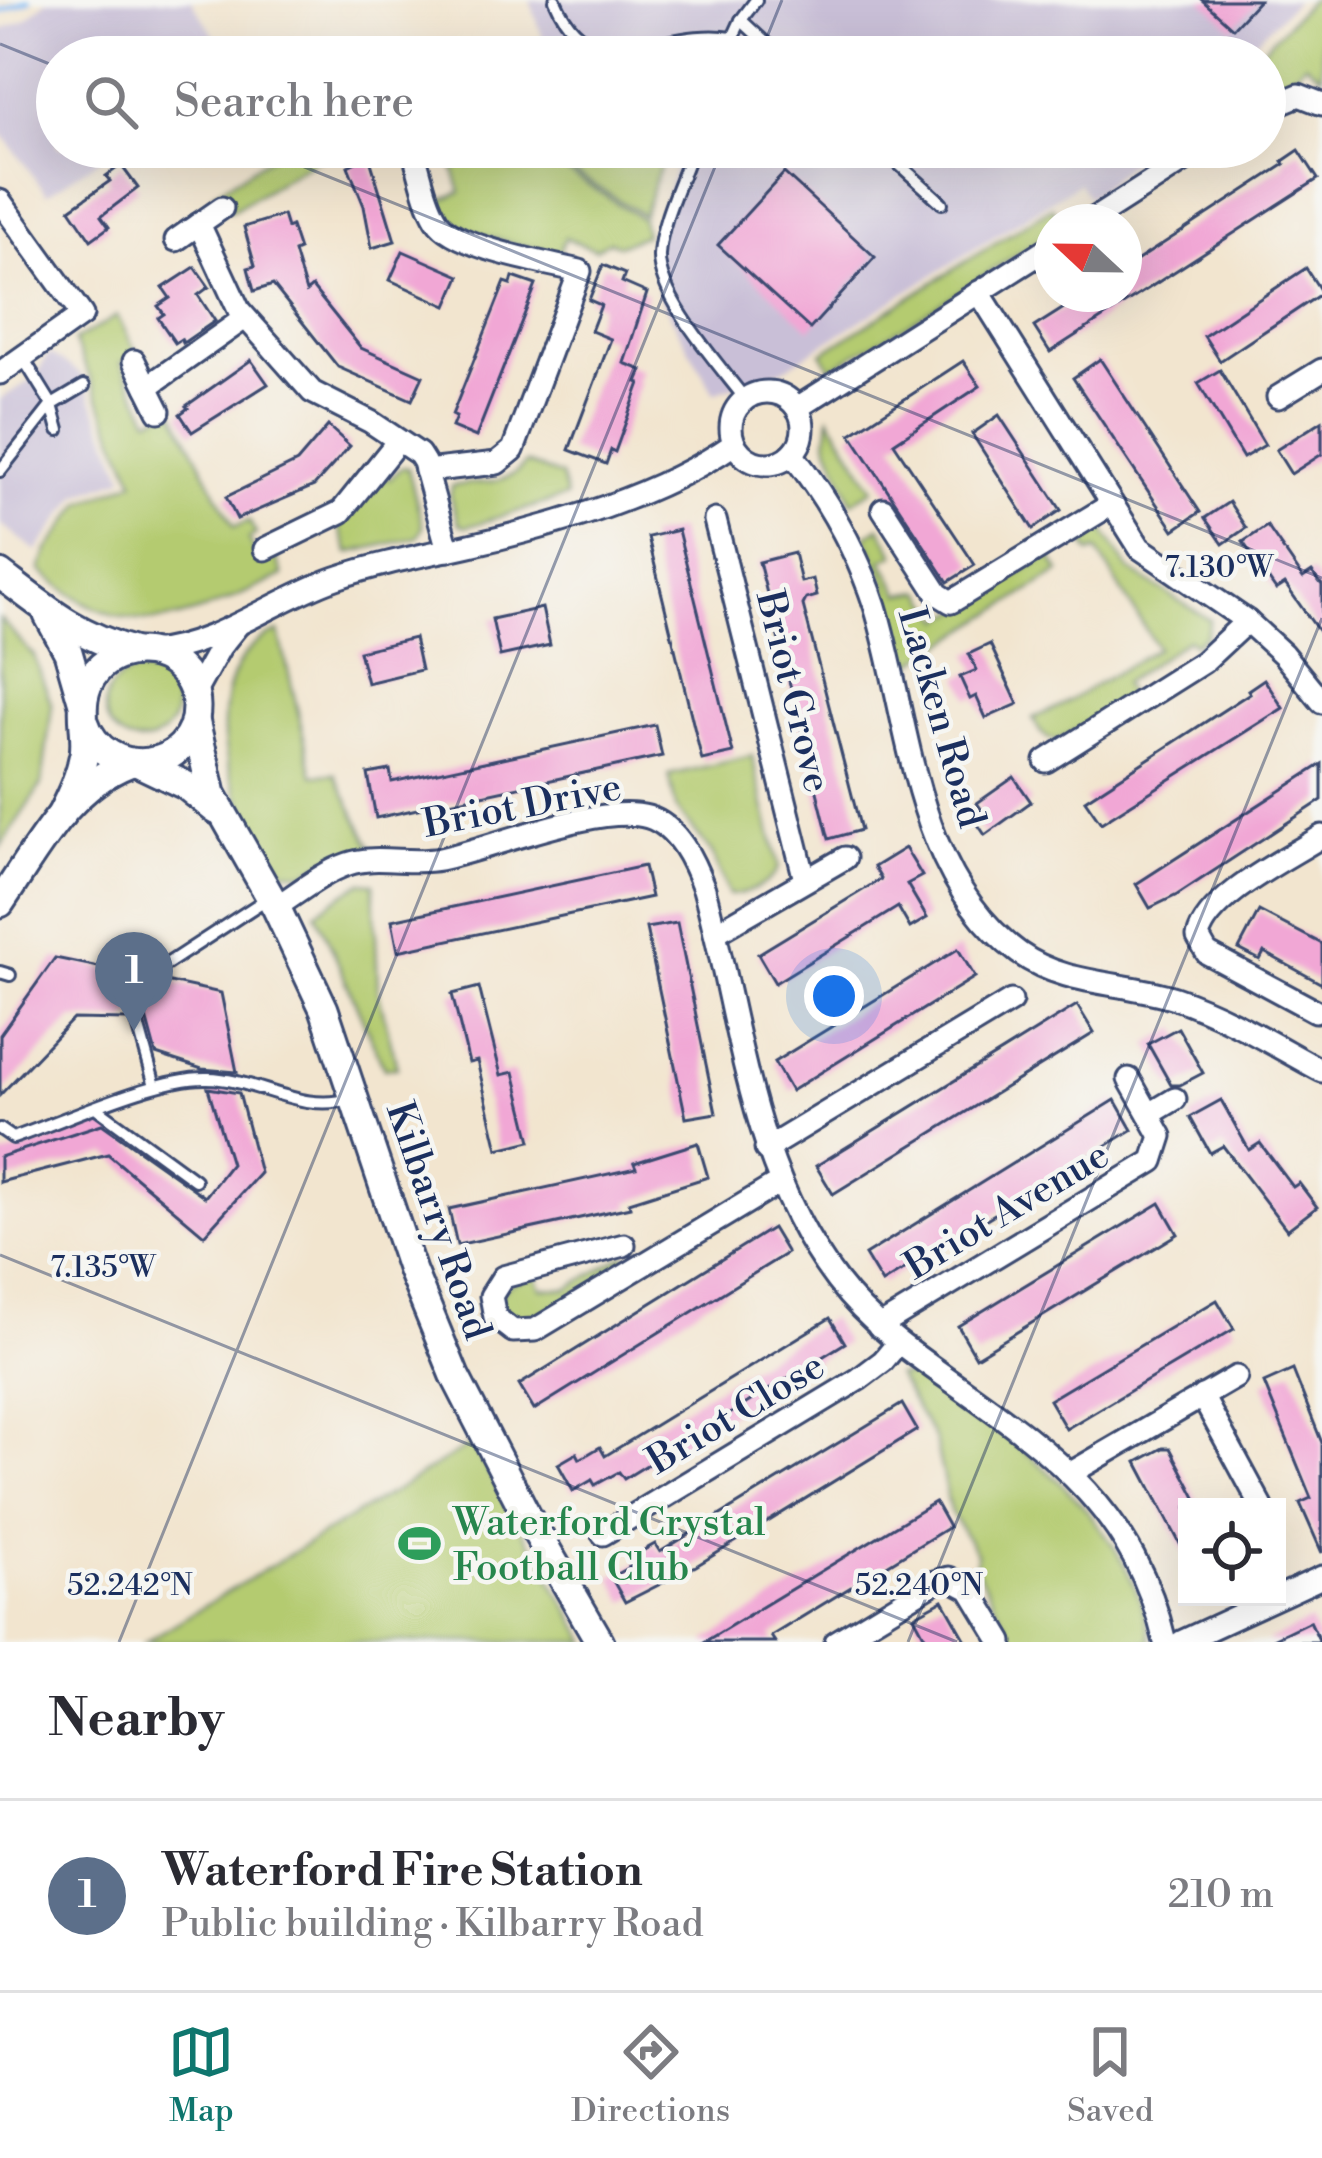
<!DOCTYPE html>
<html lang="en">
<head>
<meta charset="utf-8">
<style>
	:root { --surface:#fff; --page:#f2f2f3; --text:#2b2b33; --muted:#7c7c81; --line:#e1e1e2; --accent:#0f766e }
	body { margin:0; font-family:"Libre Bodoni",serif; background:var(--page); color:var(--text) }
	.controls { position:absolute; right:36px; bottom:36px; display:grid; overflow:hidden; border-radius:0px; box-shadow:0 12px 48px #0002 }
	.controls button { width:108px; height:108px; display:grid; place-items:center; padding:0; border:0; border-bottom:3px solid var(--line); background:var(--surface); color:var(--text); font:60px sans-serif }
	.compass { position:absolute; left:1034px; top:204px; width:108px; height:108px; border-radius:50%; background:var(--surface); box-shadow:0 12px 48px #0002; rotate:292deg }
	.you { position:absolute; left:834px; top:996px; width:42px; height:42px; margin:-30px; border:9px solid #fff; border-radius:50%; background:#1a73e8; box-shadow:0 0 0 18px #1a73e833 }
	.badge { display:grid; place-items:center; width:78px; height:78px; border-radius:50%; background:var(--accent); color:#fff; font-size:39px; font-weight:700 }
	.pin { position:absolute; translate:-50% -99px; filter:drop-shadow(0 3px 6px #0008) }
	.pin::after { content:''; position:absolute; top:63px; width:42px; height:36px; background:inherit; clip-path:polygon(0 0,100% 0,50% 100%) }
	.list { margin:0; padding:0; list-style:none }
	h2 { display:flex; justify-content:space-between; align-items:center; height:156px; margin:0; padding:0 48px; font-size:51px }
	h2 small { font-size:39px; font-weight:400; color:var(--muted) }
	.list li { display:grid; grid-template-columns:78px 1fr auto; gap:36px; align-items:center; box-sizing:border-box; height:192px; padding:0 48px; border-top:3px solid var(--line) }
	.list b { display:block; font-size:45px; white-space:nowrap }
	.list p { margin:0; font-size:39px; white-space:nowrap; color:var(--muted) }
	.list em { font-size:39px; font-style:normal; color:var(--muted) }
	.icon { flex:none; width:66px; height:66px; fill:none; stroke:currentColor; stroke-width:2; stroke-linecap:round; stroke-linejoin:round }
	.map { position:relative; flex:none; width:1322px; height:1642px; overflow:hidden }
	.search { position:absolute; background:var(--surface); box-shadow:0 12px 48px #0002; left:36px; right:36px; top:36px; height:132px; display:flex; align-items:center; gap:30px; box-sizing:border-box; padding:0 42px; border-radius:66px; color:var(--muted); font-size:45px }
	.sheet { height:348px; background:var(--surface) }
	nav { display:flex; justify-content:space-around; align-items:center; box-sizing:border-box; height:168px; border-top:3px solid var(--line); background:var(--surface); font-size:33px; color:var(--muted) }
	nav a { display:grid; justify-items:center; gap:6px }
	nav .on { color:var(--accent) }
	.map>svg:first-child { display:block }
	.industrial { fill:#c9bfd7 }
	.green { fill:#b4cb6f; stroke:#687d66; stroke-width:3 }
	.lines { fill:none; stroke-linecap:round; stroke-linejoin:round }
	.stream { stroke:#83baf3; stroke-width:6 }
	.building { fill:#f1a7d5 }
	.service-casing { stroke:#3b4a6f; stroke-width:16 }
	.minor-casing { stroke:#3b4a6f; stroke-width:27 }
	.tertiary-casing { stroke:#3b4a6f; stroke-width:33 }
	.service { stroke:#fff; stroke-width:10 }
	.minor { stroke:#fff; stroke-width:21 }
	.tertiary { stroke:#fff; stroke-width:27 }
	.ticks { fill:none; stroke:#1b2f5e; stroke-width:3; stroke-opacity:0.45 }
	.labels { text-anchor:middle; stroke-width:9; stroke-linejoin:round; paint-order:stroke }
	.street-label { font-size:39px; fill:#1b2f5e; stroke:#f6f6f2 }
	.leisure-label { font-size:39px; fill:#27864d; stroke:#f6f6f2; text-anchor:start }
	.ticks-label { font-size:30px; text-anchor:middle; fill:#1b2f5e; stroke:#f6f6f2; stroke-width:9; stroke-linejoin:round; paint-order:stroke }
</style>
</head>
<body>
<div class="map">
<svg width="1322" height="1642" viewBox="0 0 1322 1642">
	<rect width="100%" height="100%" fill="#f6f6f2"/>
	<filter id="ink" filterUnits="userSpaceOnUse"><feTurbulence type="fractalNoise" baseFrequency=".00833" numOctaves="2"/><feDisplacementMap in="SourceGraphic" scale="24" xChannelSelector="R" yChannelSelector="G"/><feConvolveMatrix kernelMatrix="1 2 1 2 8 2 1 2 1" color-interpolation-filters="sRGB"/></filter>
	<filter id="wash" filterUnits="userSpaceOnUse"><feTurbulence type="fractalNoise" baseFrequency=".004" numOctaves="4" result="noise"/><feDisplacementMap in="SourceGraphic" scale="48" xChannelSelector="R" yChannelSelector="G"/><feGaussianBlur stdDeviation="2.7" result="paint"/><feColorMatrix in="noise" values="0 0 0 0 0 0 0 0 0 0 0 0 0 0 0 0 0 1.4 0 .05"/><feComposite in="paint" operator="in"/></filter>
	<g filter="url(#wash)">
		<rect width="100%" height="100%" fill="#f2e5cf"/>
		<!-- industrial -->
		<g class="industrial">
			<path d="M 48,0 L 191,0 L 229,57 L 57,57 L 57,147 L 118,147 L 47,194 L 0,131 L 0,31 L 26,19 Z"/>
			<path d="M 530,0 L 1296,0 L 1239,57 L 549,57 Z"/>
			<path d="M 681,147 L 1149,147 L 1088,198 L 1079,183 L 784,369 L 714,393 L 658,294 L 655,232 Z"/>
			<path d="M 49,353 L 81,374 L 125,477 L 78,495 L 37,551 L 0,524 L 0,399 L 35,378 Z"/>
		</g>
		<!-- green -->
		<g class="green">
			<path d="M 1310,0 L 1322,0 L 1322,75 L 1305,63 L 1284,85 L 1265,97 L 1265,57 L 1255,57 Z"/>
			<path d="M 285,147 L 352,147 L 315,160 L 231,211 L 222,198 L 213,194 Z"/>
			<path d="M 434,147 L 528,147 L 642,219 L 645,235 L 619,245 L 609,241 L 595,249 L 565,238 L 559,253 C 524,244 450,238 441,200 L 461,192 L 451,160 L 434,164 L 430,156 Z"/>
			<path d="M 532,147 L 667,147 L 643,215 Z"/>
			<path d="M 1052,207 L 1062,222 L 1052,222 L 1052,232 L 916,319 L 831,368 L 822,353 Z"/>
			<path d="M 117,316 L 137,353 L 121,363 L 150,419 L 173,409 L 234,527 L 249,521 L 256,534 L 249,539 L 259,562 L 276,556 L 283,576 C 181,622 134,650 40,570 L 48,550 L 82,503 L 135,481 L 74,341 Z"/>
			<path d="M 830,417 L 874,489 L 852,502 L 827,441 Z"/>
			<path d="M 526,463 L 561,476 L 566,497 L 466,527 L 459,524 L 450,497 L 452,486 C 478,481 507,487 526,463 Z"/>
			<path d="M 402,467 L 408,468 L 423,527 L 418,537 L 349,553 L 339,527 L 384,476 L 390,479 Z"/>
			<path d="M 1101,526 L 1129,570 L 1210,620 L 1206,635 L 1194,644 L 1188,639 L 1123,683 L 1129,699 L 1058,740 C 1043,739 1039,731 1033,718 L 1059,707 L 1157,648 L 1097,550 L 1090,553 L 1081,539 Z"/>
			<path d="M 880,527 L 895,554 L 883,560 L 901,594 L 923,591 L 943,620 L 1050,555 L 1060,572 L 908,666 L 885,581 L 866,536 Z"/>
			<path d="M 0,619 L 34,656 L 52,706 L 42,784 L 0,847 Z"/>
			<path d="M 279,632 L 313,775 L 335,774 L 373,850 L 326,860 L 304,873 L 283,870 C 267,844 246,817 235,788 C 215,738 217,651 279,632 Z"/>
			<circle cx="140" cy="707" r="35"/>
			<path d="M 752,756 L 779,867 C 772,884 747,895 729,895 L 712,853 L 676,808 L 669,775 Z"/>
			<path d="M 362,882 L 374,883 L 378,991 L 397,1067 L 384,1068 L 316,912 Z"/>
			<path d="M 624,1255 L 629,1259 L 627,1264 L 525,1323 C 507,1321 490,1304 506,1287 C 513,1280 526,1279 536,1276 L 541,1288 L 567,1289 Z"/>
			<path d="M 917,1372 C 1016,1443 1129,1512 1151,1642 L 1016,1642 L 976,1569 L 976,1553 L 950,1511 L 935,1440 L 897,1376 L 912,1376 Z"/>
			<path d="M 472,1444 L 588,1642 L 145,1642 Z"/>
		</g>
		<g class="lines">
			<!-- stream -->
			<path class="stream" d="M 0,12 L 29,0"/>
		</g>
		<g id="blocks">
			<!-- building -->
			<g class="building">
				<path d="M 1202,0 L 1259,0 L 1233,28 Z"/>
				<path d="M 1299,150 L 1318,179 L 1050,352 L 1034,327 L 1086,294 L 1124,294 L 1124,269 L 1285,164 L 1283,161 Z"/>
				<path d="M 369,156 L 395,241 L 372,248 L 364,206 L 348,166 Z"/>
				<path d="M 121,165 L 138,188 L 101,216 L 109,227 L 91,240 L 70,209 L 110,181 L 106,176 Z"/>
				<path d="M 784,173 L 875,257 L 810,329 L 718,245 Z"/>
				<path d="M 283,215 L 287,228 L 291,226 L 299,250 L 294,252 L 306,292 L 312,287 L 361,348 L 423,376 L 412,400 L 338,367 L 273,285 L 254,291 L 248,268 L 255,266 L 244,227 Z"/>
				<path d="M 403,251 L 460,276 L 447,306 L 390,280 Z"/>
				<path d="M 603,265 L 625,274 L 622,282 L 647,293 L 624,363 L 642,370 L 637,382 L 640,383 L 615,452 L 611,450 L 606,464 L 569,450 L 611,339 L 591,331 L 601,305 L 589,300 Z"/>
				<path d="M 195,267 L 209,287 L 198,295 L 215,321 L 183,343 L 181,339 L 175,343 L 158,318 L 164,314 L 158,306 L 170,298 L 163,288 Z"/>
				<path d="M 1306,268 L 1322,293 L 1220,361 L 1204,336 Z"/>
				<path d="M 513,277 L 536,285 L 476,437 L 452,427 L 456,417 L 452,415 L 505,282 L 511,284 Z"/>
				<path d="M 1100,359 L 1200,512 L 1174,530 L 1073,378 Z"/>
				<path d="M 251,360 L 268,384 L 192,432 L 180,414 L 188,408 L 186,406 Z"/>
				<path d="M 963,361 L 980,386 L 894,443 L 975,565 L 948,582 L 851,434 Z"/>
				<path d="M 1220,370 L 1265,445 L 1243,458 L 1198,383 Z"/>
				<path d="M 999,415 L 1061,510 L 1033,529 L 972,434 Z"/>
				<path d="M 1322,421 L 1322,454 L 1291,474 L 1276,450 Z"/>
				<path d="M 328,426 L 350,446 L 314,486 L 237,519 L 226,497 L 297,462 Z"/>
				<path d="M 1229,502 L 1246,528 L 1223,544 L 1205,518 Z"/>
				<path d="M 1267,526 L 1303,578 L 1312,572 L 1322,585 L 1322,636 L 1285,584 L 1276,590 L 1243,542 Z"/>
				<path d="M 678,530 L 733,753 L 702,760 L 648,537 Z"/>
				<path d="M 794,553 L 801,582 L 813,579 L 817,596 L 806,599 L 803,605 L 861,830 L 829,839 L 759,562 Z"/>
				<path d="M 542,608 L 550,645 L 500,656 L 492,619 Z"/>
				<path d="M 414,638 L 421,670 L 367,683 L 359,651 Z"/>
				<path d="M 990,644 L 1018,704 L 986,718 L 976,696 L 970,699 L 960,677 L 977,670 L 969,654 Z"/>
				<path d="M 1264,679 L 1283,708 L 1101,823 L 1085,800 L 1250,693 L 1248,690 Z"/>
				<path d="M 655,725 L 662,756 L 376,818 L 368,774 L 390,770 L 392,782 Z"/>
				<path d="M 1322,764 L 1322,800 L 1177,895 L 1150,908 L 1136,884 Z"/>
				<path d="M 1014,777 L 1031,802 L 985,835 L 973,817 L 982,810 L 977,803 Z"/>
				<path d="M 905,848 L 922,876 L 907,884 L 927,918 L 910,928 L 898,907 L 775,983 L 758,954 L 881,879 L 874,867 Z"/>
				<path d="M 644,866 L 651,897 L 398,951 L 392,920 Z"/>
				<path d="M 1259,911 L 1322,944 L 1322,984 L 1264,952 L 1260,960 L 1239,949 Z"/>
				<path d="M 677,923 L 716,1113 L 686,1118 L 646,928 Z"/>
				<path d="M 958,949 L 975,977 L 791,1091 L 774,1062 Z"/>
				<path d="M 55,958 L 138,975 L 144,986 L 161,980 L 221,993 L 237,1072 L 202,1069 L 156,1054 L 146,1017 L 136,1011 L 127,1020 L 73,1019 L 0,1095 L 0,1035 Z"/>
				<path d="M 479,987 L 501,1075 L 514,1072 L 531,1141 L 498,1149 L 477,1061 L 469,1063 L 452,994 Z"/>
				<path d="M 1077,1005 L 1094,1033 L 833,1194 L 816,1166 Z"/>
				<path d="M 1178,1028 L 1203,1073 L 1180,1085 L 1171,1085 L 1148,1044 Z"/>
				<path d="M 208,1088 L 239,1093 L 260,1173 L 204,1235 L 108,1154 L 0,1182 L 0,1157 L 102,1124 L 205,1197 L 231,1164 Z"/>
				<path d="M 1115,1100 L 1132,1130 L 882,1283 L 865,1255 Z"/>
				<path d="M 1221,1100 L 1249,1150 L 1260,1143 L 1293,1187 L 1299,1183 L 1317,1207 L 1287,1230 L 1223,1146 L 1210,1153 L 1190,1117 Z"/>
				<path d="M 698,1143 L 708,1177 L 629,1202 L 630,1207 L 457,1245 L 449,1209 L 636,1168 L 634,1163 Z"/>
				<path d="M 1160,1203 L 1178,1234 L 976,1357 L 958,1326 Z"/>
				<path d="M 772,1228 L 787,1253 L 534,1410 L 519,1385 Z"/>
				<path d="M 1217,1300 L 1234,1329 L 1066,1429 L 1049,1400 Z"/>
				<path d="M 830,1318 L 845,1343 L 624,1479 L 619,1472 L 595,1485 L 592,1480 L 573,1491 L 558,1464 L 577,1453 L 580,1459 L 600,1447 L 605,1456 Z"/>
				<path d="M 1293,1370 L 1322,1443 L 1322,1553 L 1300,1503 L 1311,1498 L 1264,1383 Z"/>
				<path d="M 902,1404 L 917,1430 L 696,1566 L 625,1602 L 611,1577 L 640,1561 L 637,1554 L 655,1544 L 660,1552 Z"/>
				<path d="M 1163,1448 L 1170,1448 L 1201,1507 L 1187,1507 L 1187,1557 L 1137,1462 Z"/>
				<path d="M 935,1502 L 949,1527 L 771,1636 L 775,1642 L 704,1642 Z"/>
				<path d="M 943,1600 L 956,1623 L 967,1642 L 928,1642 L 914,1616 Z"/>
				<path d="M 1310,1621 L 1320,1642 L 1266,1642 Z"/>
			</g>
		</g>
	</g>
	<g filter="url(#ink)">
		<use href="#blocks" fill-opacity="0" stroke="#3b4a6f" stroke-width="3"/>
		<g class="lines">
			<defs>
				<g id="service">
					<path d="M 555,0 C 593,89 662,26 732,38"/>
					<path d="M 741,20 L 781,57"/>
					<path d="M 724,57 L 741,20 L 756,0"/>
					<path d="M 693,147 C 682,180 661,220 659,255 C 657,296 720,366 745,399"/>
					<path d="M 880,147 L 942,203"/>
					<path d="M 23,358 L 52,405 L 59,430"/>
					<path d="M 0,471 L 52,405 L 84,386"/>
					<path d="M 0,972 L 10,975"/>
					<path d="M 147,977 L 268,898"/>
					<path d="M 137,1021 L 155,1086"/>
					<path d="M 98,1109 L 195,1180"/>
					<path d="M 0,1129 L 13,1138 C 63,1121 159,1076 208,1078 C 258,1079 303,1115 352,1098"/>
				</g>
				<g id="minor">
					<path d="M 1265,109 L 1299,95 L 1322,104"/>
					<path d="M 412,147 C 420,170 424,199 437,220 C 454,248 547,263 580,271 L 513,450 L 497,463 L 426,471"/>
					<path d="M 0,201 L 82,315 L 0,373"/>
					<path d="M 1089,222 L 1206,147"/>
					<path d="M 199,224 L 239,310 L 312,392 L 371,422 L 419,454 L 424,462 L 448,550"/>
					<path d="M 176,240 L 222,208"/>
					<path d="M 979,292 L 1140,548 L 1247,621 L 1283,654 L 1322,702"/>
					<path d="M 134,361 L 159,411"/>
					<path d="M 147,387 L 245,318"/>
					<circle cx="767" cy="428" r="36"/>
					<path d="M 1278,397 L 1322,370"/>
					<path d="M 797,408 L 1052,246"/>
					<path d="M 792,454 C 828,500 857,551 875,606 C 910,720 913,876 1019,953 C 1065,986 1122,981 1175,998 C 1226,1015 1274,1045 1322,1071"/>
					<path d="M 883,509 L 938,594 L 951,602 L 1112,504"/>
					<path d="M 715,520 L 805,880"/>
					<path d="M 265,549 L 341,512 L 398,441"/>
					<path d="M 150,652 C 215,647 275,599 336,578 C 380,563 425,555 470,545 C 558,525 658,496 734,444"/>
					<path d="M 194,694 L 220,647 L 237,626"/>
					<path d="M 1046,761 L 1203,662 L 1247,621"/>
					<path d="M 276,907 C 299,892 322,873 348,864 C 376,854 410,865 440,859 C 493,848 599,803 648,817 C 678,826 694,862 704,889 C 741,1024 749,1165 837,1281 C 869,1323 910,1352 953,1382 C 1056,1455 1135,1513 1165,1642"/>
					<path d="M 715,933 L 845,858"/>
					<path d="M 1315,1011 L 1207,953 L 1198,937 C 1208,896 1287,859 1322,836"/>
					<path d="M 1150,1114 L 1175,1099"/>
					<path d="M 766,1149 L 1011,1001"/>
					<path d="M 624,1245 L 503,1277 L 491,1296 L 495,1317 L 513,1331 L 535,1330 L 779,1183"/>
					<path d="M 879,1327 L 1153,1161 L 1161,1136 L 1129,1079"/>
					<path d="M 1202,1396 L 1262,1507"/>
					<path d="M 1071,1473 L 1236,1377"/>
					<path d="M 603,1534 L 859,1379 L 883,1361 L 898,1343"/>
					<path d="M 836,1642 L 935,1582 L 949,1578 L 970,1589 L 1002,1642"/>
					<path d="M 1181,1642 L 1322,1577"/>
				</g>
				<g id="tertiary">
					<path d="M 0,574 C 47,610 76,635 135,652"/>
					<path d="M 48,615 L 68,652 L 83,704"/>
					<path d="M 195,720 L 212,794 L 276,907 L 324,1009 L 412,1271 L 455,1376 L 527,1516 L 600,1642"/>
					<path d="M 141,764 L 185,785 L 216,810"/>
					<path d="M 61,815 C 71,795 80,776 84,754 C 87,736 81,717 84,699 C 90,655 143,638 176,665 C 188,675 196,691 196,706 C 197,774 104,783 84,721"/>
					<path d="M 0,903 C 36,851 67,787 129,763"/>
				</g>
			</defs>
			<!-- service casing -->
			<use href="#service" class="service-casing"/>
			<!-- minor casing -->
			<use href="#minor" class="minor-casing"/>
			<!-- tertiary casing -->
			<use href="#tertiary" class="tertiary-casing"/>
			<!-- service -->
			<use href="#service" class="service"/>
			<!-- minor -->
			<use href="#minor" class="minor"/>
			<!-- tertiary -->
			<use href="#tertiary" class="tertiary"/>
		</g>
	</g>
	<!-- ticks -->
	<path class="ticks" d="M 0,44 L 57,67M 759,57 L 782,0M 255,147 L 1322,578M 0,1255 L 957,1642M 119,1642 L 723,147M 908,1642 L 1322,618"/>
	<!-- icons -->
	<defs>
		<symbol id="stadium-bare" viewBox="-9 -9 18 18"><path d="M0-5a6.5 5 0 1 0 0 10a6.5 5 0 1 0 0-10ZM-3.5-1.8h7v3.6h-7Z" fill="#2e9e5b" stroke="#f6f6f2" stroke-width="2.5" paint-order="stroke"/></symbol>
	</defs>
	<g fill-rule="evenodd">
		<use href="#stadium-bare" x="390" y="1514" width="59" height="59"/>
	</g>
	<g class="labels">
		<!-- street labels -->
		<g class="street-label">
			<text transform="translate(795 691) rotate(76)" y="14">Briot Grove</text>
			<text transform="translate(943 717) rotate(74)" y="14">Lacken Road</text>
			<text transform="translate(522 804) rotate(-11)" y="14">Briot Drive</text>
			<text transform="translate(1006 1209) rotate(-31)" y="14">Briot Avenue</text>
			<text transform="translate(440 1220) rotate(71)" y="14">Kilbarry Road</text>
			<text transform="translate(735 1412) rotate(-31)" y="14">Briot Close</text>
		</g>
		<!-- leisure labels -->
		<g class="leisure-label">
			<text x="453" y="1535">Waterford Crystal<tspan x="453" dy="45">Football Club</tspan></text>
		</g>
	</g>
	<g class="ticks-label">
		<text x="1219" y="577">7.130°W</text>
		<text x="103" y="1277">7.135°W</text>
		<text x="130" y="1595">52.242°N</text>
		<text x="919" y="1595">52.240°N</text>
	</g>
</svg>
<div class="controls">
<button><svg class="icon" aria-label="locate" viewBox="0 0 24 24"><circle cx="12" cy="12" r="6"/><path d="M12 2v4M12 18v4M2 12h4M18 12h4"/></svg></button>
</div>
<svg class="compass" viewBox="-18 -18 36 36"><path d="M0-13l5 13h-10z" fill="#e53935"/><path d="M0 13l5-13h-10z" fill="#7c7c81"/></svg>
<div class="you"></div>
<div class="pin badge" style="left:134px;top:1031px;background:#5c6f8a">1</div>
<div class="search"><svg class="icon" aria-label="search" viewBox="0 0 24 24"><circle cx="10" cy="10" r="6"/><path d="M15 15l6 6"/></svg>Search here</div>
</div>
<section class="sheet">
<h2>Nearby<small></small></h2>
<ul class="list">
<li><span class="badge" style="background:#5c6f8a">1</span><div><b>Waterford Fire Station</b><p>Public building · Kilbarry Road</p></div><em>210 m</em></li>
</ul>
</section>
<nav>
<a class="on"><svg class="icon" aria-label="map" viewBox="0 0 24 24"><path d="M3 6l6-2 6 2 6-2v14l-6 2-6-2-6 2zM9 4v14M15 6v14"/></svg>Map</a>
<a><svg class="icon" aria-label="directions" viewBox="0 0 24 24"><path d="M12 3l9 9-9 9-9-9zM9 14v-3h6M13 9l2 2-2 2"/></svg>Directions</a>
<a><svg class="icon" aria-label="saved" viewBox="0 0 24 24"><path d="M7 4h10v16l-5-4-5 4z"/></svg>Saved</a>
</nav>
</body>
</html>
